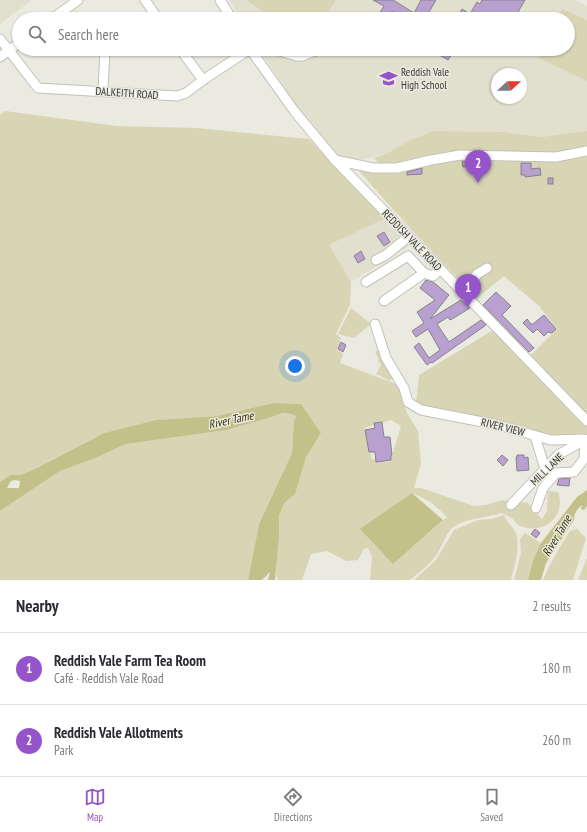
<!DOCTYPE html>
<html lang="en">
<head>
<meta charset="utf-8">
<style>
	:root { --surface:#fff; --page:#f7f7f7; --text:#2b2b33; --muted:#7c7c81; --line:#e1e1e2; --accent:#9554ca }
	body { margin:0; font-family:"PT Sans Narrow",sans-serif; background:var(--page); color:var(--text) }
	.compass { position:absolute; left:491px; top:68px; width:36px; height:36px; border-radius:50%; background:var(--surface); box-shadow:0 1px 3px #0004; rotate:69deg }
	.you { position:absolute; left:295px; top:366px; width:14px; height:14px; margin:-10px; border:3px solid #fff; border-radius:50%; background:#1a73e8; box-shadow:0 0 0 6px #1a73e833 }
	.badge { display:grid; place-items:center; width:26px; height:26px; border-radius:50%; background:var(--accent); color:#fff; font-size:13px; font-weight:700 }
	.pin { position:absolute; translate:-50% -33px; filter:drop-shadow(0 1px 2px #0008) }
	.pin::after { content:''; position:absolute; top:21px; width:14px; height:12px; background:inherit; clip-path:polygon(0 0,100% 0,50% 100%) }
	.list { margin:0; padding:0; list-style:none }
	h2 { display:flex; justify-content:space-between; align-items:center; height:52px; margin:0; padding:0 16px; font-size:17px }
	h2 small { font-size:13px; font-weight:400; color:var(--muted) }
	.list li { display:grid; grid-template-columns:26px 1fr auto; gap:12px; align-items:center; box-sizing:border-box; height:72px; padding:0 16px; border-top:1px solid var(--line) }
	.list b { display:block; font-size:15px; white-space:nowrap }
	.list p { margin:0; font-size:13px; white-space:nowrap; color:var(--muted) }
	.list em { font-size:13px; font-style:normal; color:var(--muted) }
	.icon { flex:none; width:22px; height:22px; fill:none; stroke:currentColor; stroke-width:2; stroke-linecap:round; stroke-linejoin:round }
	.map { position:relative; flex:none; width:587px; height:580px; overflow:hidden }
	.search { position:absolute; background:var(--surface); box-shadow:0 1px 3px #0004; left:12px; right:12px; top:12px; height:44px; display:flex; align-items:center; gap:10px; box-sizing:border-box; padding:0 14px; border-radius:22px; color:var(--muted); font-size:15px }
	.sheet { height:196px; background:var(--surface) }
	nav { display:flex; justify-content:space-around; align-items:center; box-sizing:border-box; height:56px; border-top:1px solid var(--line); background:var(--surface); font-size:11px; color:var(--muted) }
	nav a { display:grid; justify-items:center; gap:2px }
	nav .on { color:var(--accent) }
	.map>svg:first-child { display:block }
	.built { fill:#e1e0cf; fill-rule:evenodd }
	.green { fill:#d7d5b4; fill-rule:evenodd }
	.water { fill:#c4c08a; fill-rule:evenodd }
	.building { fill:#b8a0d0; stroke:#86828b }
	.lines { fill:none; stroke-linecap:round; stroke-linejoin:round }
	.minor-casing { stroke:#c2c2b8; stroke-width:11 }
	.minor { stroke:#fff; stroke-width:9 }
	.labels { text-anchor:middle; stroke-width:3; stroke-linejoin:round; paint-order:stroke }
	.poi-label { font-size:11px; fill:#363632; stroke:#ebeae0; text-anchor:start }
	.street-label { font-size:11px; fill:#363632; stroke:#ebeae0 }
	.water-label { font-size:12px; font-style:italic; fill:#343004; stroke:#ebeae0 }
</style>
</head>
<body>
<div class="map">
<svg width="587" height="580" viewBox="0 0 587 580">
	<rect width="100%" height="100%" fill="#ebeae0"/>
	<!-- built -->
	<g class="built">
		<path d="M 0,0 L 32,0 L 0,24 Z"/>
		<path d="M 229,0 L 575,0 L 587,6 L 587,131 L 542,137 L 505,132 L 434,131 L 410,140 L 386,154 L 366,159 L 343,160 L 306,120 L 259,49 L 568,49 L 568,19 L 241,19 ZM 497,74 L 521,74 L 521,98 L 497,98 Z"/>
		<path d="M 386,218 L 412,244 L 351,282 L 329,245 Z"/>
	</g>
	<!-- green -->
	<g class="green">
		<path d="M 246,0 L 336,0 L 324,19 L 274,19 Z"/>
		<path d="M 562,9 L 587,20 L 587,81 L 539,58 L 543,49 L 568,49 L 568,19 L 557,19 Z"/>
		<path d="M 5,111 L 117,126 L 196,128 L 309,139 L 386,218 L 329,245 L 351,282 L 350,305 L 336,334 L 341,338 L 337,350 L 343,354 L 340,363 L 399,385 L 406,411 L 418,431 L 421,464 L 414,488 L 421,488 L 474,506 L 486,505 L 502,500 L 528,503 L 542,519 L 547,511 L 548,491 L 558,492 C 567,517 543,535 520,526 C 517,525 515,521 513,519 C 510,517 506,515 502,513 C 489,517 462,519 452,528 C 445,535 441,549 435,557 C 428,566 418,573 410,580 L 370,580 L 372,557 L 368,548 L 364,549 L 358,560 L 346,561 L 327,551 L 311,554 L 302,580 L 278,580 L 276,575 L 279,515 L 306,457 L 321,433 L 301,404 L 274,403 L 217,416 L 156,420 L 104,433 L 39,467 L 21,475 L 10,475 L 0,482 L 0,115 ZM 391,420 L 401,426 L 390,462 L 372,459 L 364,428 ZM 412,493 L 431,502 L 447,517 L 393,564 Z"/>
		<path d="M 434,131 L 505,132 L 542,137 L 587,131 L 587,414 L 530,356 L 557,329 L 539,306 L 504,276 L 477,298 C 434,255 393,210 353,164 L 380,164 L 374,158 L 386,154 L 410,140 Z"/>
		<path d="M 351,308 L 371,324 L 354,338 L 338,334 Z"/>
		<path d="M 495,329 L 587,425 L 587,434 L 548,437 L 415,412 L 419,375 Z"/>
		<path d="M 380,349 L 394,376 L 390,381 L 376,374 L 381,365 L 378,361 L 378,358 L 375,352 Z"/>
		<path d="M 288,413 L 296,415 L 296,418 L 294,420 L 292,453 L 259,524 L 248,580 L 0,580 L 0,511 L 60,471 L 93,459 L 126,444 L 227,430 L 275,416 L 280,414 Z"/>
		<path d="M 504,515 C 507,522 513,527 516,533 C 521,546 514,567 511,580 L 414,580 L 436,560 L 454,530 L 478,520 L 492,519 Z"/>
		<path d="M 577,529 L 586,538 L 573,580 L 543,580 C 550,563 560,547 570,531 Z"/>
		<path d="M 525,533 L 541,543 L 533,560 L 528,580 L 514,580 L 521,553 L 520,539 Z"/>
		<path d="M 587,558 L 587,580 L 578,580 Z"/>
	</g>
	<!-- water -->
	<g class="water">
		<path d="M 274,403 L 301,404 L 321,433 L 306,457 L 295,494 L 285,502 L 279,515 L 279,536 L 275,580 L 268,580 L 270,572 L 262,580 L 248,580 L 259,524 L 292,453 L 294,420 L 296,418 L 296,416 C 289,412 282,412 275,416 L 227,430 L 126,444 L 93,459 L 60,471 L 0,511 L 0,482 L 10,475 L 21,475 L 39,467 L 104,433 L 156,420 L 217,416 ZM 15,480 L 20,481 L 19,488 L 7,488 L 11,481 Z"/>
		<path d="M 587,490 L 587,506 L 584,510 L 581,509 L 582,505 C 577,509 574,513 574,520 L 546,563 L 541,580 L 528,580 L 533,560 L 541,543 L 577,497 Z"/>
		<path d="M 412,493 L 443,520 L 393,564 L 360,529 Z"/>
	</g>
	<!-- building -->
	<g class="building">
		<path d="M 373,0 L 393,0 L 414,13 L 421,0 L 436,0 L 425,19 L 405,19 L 392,11 L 387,19 L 376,19 L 384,6 Z"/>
		<path d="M 482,0 L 525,0 L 514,19 L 456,19 L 462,9 L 470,14 L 477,2 L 480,4 Z"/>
		<path d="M 429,49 L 455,49 L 448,60 Z"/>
		<path d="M 462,161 L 479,161 L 479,169 L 473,169 L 473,166 L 463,167 Z"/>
		<path d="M 521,163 L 531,163 L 531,169 L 540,168 L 541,175 L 525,177 L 525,175 L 521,175 Z"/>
		<path d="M 422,168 L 422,174 L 407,175 L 407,172 Z"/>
		<rect x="548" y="178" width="5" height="6"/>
		<path d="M 384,232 L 390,242 L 384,246 L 377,236 Z"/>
		<path d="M 361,251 L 365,259 L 358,263 L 354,256 Z"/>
		<path d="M 426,280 L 433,282 L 449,295 L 430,319 L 461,300 L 470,308 L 452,319 L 450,320 L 448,317 L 437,324 L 449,342 L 481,320 L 486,325 L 432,363 L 431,362 L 427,365 L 414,347 L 419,343 L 429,358 L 440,350 L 428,329 L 416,337 L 412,331 L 424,323 L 417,312 L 435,300 L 420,288 Z"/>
		<path d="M 496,292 L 511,306 L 502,315 L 534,348 L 529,352 L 483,305 Z"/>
		<path d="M 544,315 L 556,329 L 552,333 L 548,332 L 544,336 L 537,329 L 533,333 L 523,323 L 527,319 L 531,324 L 533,324 Z"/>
		<path d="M 341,342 L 346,345 L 343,352 L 338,349 Z"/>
		<path d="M 382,422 L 384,437 L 390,437 L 392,455 L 391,455 L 391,460 L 376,462 L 375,452 L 369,452 L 365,430 L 375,428 L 374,423 Z"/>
		<path d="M 502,455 L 508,460 L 503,466 L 497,460 Z"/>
		<path d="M 517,455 L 524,455 L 524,458 L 528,457 L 529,470 L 517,471 L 516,457 L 517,457 Z"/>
		<path d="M 570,478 L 569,486 L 557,485 L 559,479 Z"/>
		<path d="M 535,529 L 540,533 L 536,538 L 531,534 Z"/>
	</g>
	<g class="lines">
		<defs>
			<g id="minor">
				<path d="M 145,0 L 158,19"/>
				<path d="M 220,0 L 232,19"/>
				<path d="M 52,19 L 78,0"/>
				<path d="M 0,39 L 38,88 L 177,96 L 186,93 L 203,80 L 250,49"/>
				<path d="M 180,49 L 203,80"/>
				<path d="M 250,49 L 295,112 L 335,160 L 587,421"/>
				<path d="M 272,49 L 297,56 L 302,56 L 320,49"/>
				<path d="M 0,57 L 19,43"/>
				<path d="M 103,91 L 105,49"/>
				<path d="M 335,160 L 373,168 L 397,168 L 431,160 L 460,155 L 556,157 L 587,151"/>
				<path d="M 376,260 L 386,255 L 408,237"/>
				<path d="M 366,282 L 408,256 L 424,273"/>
				<path d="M 463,292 L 471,284 L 477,274 L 487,268"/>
				<path d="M 384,301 L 424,273 L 433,276 L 440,269"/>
				<path d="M 375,324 L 386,358 L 404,388 L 408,402 L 421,410 L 498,425 L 551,440 L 585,439 L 584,459 L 574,472 L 556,473 L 543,488 L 536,508"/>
				<path d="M 535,436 L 545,469"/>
				<path d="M 511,505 L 558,455 L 584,440"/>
			</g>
		</defs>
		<!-- minor casing -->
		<use href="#minor" class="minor-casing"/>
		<!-- minor -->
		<use href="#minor" class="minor"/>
	</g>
	<!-- icons -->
	<defs>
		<symbol id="school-bare" viewBox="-9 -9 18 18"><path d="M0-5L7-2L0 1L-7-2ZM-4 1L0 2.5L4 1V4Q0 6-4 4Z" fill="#9554ca" stroke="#ebeae0" stroke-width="2.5" paint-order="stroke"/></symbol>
	</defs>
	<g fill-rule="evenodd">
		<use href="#school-bare" x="376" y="66" width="25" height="25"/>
	</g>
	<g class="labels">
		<!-- poi labels -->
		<g class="poi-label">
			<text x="401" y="76">Reddish Vale<tspan x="401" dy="13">High School</tspan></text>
		</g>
		<!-- street labels -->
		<g class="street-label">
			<text transform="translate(127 93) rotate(4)" y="4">DALKEITH ROAD</text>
			<text transform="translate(412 240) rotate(46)" y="4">REDDISH VALE ROAD</text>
			<text transform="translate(503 427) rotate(14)" y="4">RIVER VIEW</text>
			<text transform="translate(547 469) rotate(-44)" y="4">MILL LANE</text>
		</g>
		<!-- water labels -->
		<g class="water-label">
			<text transform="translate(231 420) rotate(-12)" y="4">River Tame</text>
			<text transform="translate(557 536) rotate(-59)" y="4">River Tame</text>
		</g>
	</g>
</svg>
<svg class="compass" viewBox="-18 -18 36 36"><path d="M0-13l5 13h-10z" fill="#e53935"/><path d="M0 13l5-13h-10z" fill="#7c7c81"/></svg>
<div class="you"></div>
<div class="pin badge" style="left:468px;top:307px">1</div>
<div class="pin badge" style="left:478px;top:183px">2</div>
<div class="search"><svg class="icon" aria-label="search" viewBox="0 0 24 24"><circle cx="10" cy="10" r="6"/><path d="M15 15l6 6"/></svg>Search here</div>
</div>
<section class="sheet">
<h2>Nearby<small>2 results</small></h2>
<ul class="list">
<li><span class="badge">1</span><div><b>Reddish Vale Farm Tea Room</b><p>Café · Reddish Vale Road</p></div><em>180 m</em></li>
<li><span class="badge">2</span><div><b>Reddish Vale Allotments</b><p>Park</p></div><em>260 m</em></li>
</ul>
</section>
<nav>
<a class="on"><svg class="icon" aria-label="map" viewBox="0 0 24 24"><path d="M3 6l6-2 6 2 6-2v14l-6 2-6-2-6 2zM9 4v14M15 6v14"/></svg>Map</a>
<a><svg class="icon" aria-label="directions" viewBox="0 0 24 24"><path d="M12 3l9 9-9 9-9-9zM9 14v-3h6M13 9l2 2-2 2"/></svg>Directions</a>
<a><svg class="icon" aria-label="saved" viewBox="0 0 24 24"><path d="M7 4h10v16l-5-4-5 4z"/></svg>Saved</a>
</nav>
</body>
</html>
